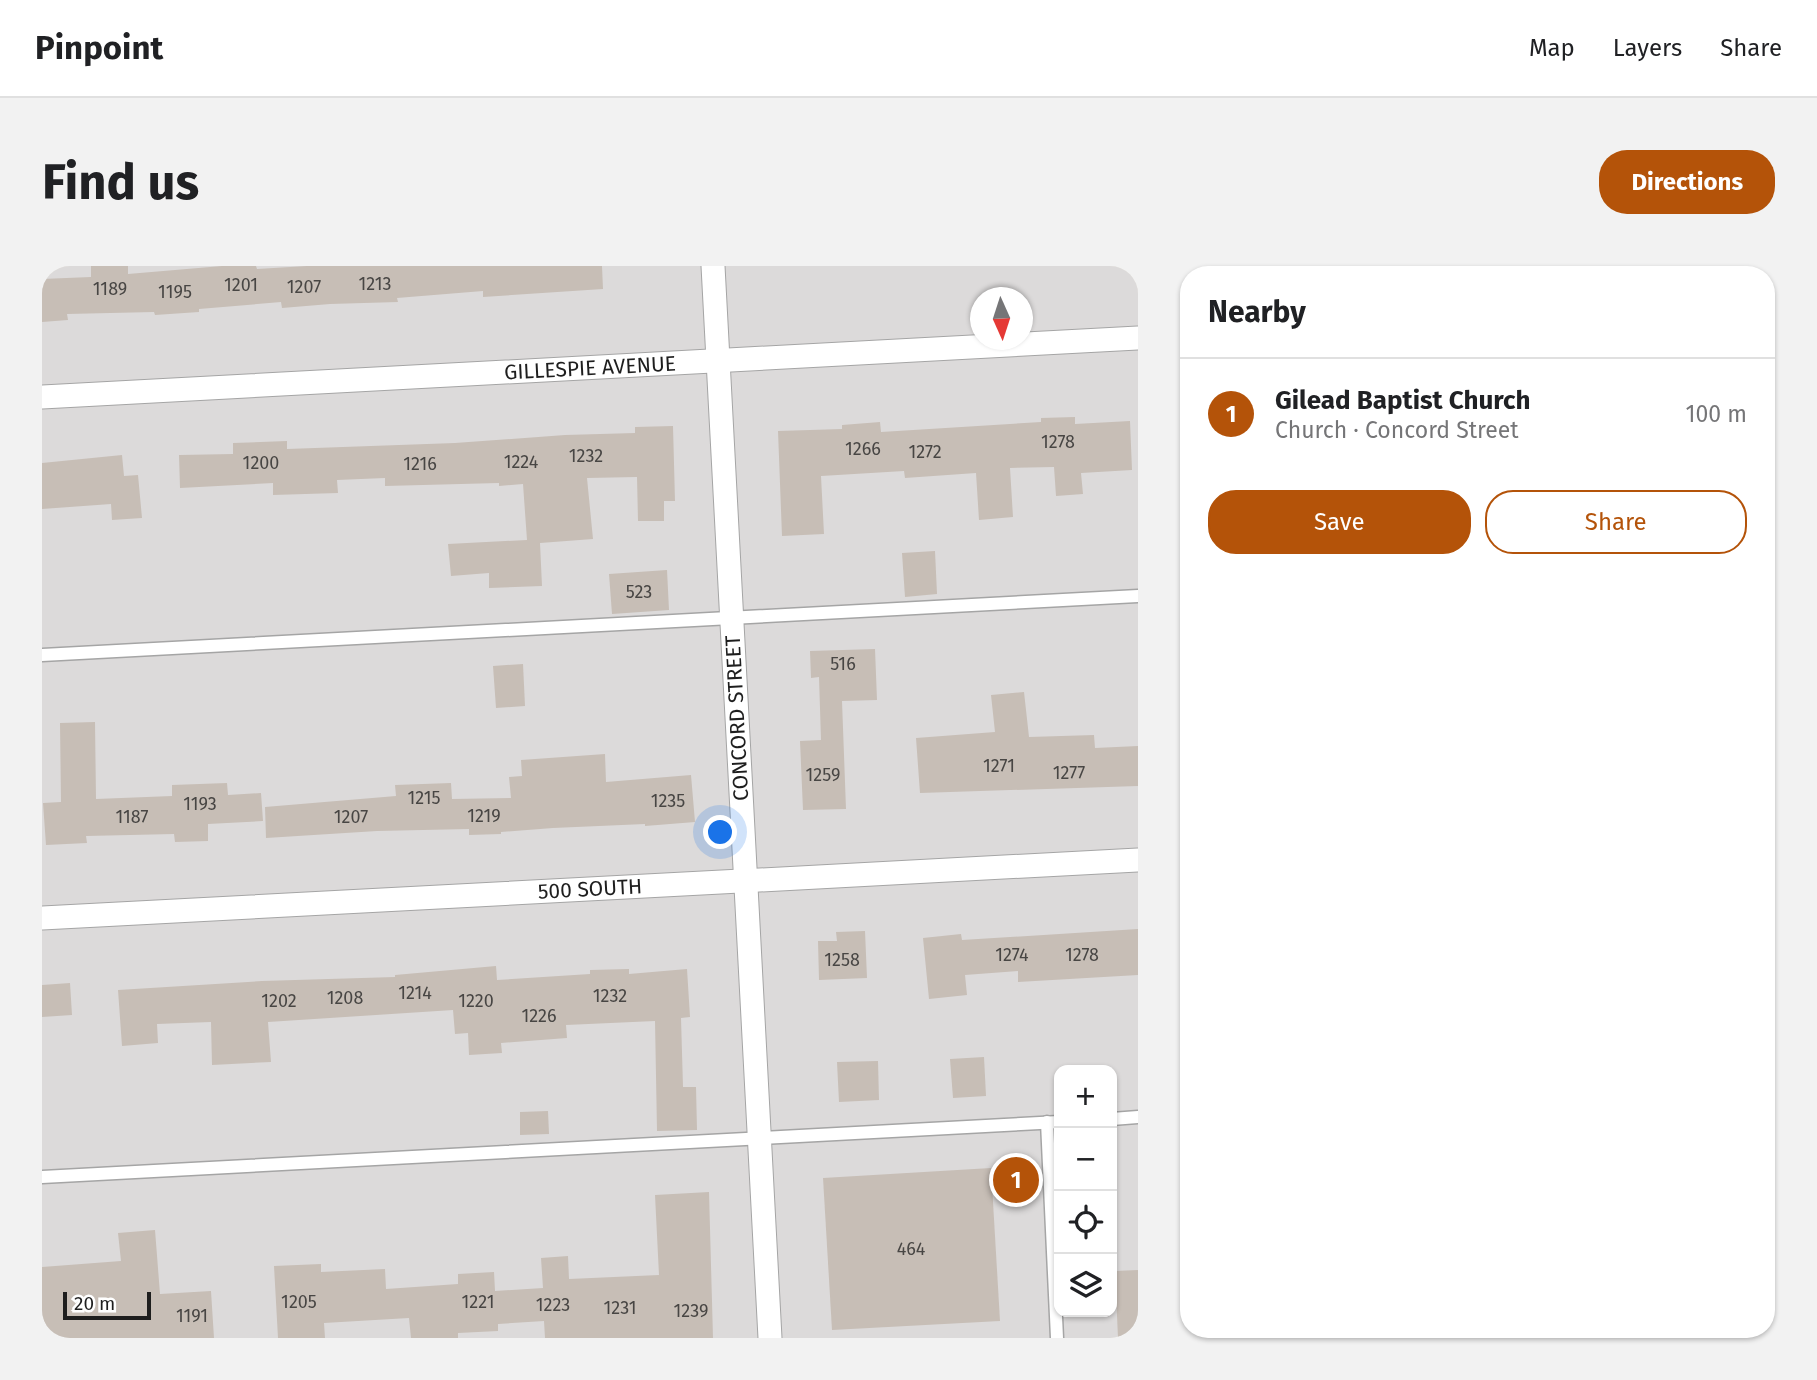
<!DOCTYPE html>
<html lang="en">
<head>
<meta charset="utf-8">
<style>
	:root { --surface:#fff; --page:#f2f2f2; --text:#202124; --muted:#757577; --line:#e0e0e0; --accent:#b45309 }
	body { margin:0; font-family:"Fira Sans",sans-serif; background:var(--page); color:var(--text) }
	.controls { position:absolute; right:21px; bottom:21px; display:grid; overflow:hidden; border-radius:14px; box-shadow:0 2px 5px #0004 }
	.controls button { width:63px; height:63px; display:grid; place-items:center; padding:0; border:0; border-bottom:2px solid var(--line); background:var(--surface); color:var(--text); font:35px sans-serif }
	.compass { position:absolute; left:928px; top:21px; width:63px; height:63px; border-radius:50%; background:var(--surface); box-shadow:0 2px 5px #0004; rotate:177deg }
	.scale { position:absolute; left:21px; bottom:18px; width:88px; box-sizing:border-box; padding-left:7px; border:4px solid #1e1e1e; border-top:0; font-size:19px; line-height:24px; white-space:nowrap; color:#1e1e1e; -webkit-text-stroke:5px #fff; paint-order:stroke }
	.you { position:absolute; left:679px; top:567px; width:24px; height:24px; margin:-18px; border:5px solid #fff; border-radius:50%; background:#1a73e8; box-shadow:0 0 0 10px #1a73e833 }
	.badge { display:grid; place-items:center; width:46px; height:46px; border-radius:50%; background:var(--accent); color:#fff; font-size:23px; font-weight:700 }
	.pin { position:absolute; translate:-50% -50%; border:4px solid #fff; box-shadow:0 2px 7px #0006 }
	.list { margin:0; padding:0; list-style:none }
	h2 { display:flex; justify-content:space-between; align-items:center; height:91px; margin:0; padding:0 28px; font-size:30px }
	h2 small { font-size:23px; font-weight:400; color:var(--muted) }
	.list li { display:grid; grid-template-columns:46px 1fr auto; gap:21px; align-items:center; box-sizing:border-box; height:112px; padding:0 28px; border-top:2px solid var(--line) }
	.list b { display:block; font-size:26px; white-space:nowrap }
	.list p { margin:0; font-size:23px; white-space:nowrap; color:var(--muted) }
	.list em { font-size:23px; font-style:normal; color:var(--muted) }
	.actions { display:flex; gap:14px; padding:21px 28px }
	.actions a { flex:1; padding:16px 0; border:2px solid var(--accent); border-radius:28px; text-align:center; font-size:24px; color:var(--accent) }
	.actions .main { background:var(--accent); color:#fff }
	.icon { flex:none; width:38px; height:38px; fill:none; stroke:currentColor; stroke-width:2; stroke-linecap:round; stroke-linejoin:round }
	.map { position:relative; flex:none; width:1096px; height:1072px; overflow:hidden; border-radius:28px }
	header { display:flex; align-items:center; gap:42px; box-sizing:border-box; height:98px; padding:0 35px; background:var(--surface); border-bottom:2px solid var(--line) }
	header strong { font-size:33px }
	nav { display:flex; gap:38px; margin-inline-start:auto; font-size:24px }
	.intro { display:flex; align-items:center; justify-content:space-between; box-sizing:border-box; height:168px; padding:0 42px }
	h1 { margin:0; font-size:49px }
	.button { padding:18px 32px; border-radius:28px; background:var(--accent); color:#fff; font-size:24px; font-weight:700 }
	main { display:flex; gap:42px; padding:0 42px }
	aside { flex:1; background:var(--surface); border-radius:28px; box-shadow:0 2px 5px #0004 }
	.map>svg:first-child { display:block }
	.residential { fill:#dcdada; fill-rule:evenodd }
	.building { fill:#c7beb6 }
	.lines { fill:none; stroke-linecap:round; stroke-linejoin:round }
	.service-casing { stroke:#a5a5a5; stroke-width:15 }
	.minor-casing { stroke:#a5a5a5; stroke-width:25 }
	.service { stroke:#fff; stroke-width:12 }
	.minor { stroke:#fff; stroke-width:23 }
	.labels { text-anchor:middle; stroke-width:5; stroke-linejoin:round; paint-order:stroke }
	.number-label { font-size:18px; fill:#484644 }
	.street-label { font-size:21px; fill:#1e1e1e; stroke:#fff }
</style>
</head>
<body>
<header>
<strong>Pinpoint</strong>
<nav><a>Map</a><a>Layers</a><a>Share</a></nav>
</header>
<div class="intro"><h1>Find us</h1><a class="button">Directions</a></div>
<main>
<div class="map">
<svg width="1096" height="1072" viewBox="0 0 1096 1072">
	<rect width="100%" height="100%" fill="#efebe3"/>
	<!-- residential -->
	<path class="residential" d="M 0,0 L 1096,0 L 1096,1072 L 0,1072 ZM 938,32 L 980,32 L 980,74 L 938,74 ZM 1017,804 L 1070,804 L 1070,1046 L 1017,1046 Z"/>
	<!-- building -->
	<g class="building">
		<path d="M 49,0 L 86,0 L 86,8 L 180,0 L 214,0 L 215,3 L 265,0 L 560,0 L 561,23 L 441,31 L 441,25 L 355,32 L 356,36 L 288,38 L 240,42 L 239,36 L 157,43 L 157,46 L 113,49 L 112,46 L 25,48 L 26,54 L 0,56 L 0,13 L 49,11 Z"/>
		<path d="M 1033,151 L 1033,158 L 1088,155 L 1090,204 L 1039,207 L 1041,228 L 1014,230 L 1012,201 L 968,202 L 971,251 L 937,254 L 934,207 L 863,212 L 862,205 L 779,210 L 782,268 L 740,270 L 736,165 L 800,163 L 800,159 L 838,156 L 839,166 L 999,156 L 999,152 Z"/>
		<path d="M 631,160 L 633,235 L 622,235 L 622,255 L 596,255 L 595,211 L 545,212 L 551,273 L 498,277 L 500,320 L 447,322 L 447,307 L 409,310 L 406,278 L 485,274 L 481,218 L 457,220 L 457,217 L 343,220 L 343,212 L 295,214 L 296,227 L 231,229 L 231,217 L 138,222 L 137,189 L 191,188 L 191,177 L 245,175 L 245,183 L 413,177 L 523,169 L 593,167 L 593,161 Z"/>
		<path d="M 80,189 L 82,210 L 96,209 L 100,252 L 70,254 L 69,238 L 0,243 L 0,197 Z"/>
		<path d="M 893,285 L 895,328 L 863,331 L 860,287 Z"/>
		<path d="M 625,304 L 627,344 L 570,348 L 567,308 Z"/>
		<path d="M 833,383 L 835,434 L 800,435 L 804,543 L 761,544 L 758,475 L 779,474 L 777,411 L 769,412 L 768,385 Z"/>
		<path d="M 481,398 L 483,440 L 454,442 L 451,400 Z"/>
		<path d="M 982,426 L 987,471 L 1052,469 L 1053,482 L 1096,480 L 1096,520 L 878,527 L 874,472 L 953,466 L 949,429 Z"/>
		<path d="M 53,456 L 54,533 L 130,530 L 130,519 L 185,517 L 186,529 L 219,527 L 221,555 L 166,558 L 166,575 L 133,576 L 132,568 L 44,570 L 45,577 L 4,579 L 1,537 L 19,536 L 18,457 Z"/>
		<path d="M 563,488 L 564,516 L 649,509 L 653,556 L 603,560 L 603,558 L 511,562 L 459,566 L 459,568 L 427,569 L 427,563 L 335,565 L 224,572 L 223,541 L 354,530 L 353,519 L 409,517 L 410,533 L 469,532 L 467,511 L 480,510 L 479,494 Z"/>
		<path d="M 1096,663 L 1096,709 L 976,716 L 976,705 L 923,709 L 925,729 L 887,733 L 881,672 L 919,668 L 920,674 Z"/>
		<path d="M 823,665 L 825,712 L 777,714 L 776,675 L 795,675 L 794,666 Z"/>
		<path d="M 454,700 L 455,714 L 548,708 L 548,704 L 587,703 L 587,708 L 645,703 L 648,751 L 639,752 L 641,821 L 654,821 L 655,864 L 615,865 L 613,755 L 524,759 L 525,772 L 459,777 L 460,787 L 427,789 L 426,767 L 413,768 L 411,744 L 226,756 L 229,796 L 170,799 L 169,756 L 115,758 L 116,777 L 80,780 L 76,724 L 220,715 L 353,711 L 353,709 Z"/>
		<path d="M 28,717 L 30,749 L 0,751 L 0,719 Z"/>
		<path d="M 942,791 L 944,830 L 911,832 L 908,793 Z"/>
		<path d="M 836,795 L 837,834 L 797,836 L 795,796 Z"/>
		<path d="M 506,845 L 507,868 L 478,869 L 478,846 Z"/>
		<path d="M 949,902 L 958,1055 L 790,1064 L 781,912 Z"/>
		<path d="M 667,926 L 671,1072 L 503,1072 L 502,1055 L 456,1058 L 456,1065 L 416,1067 L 416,1072 L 369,1072 L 367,1052 L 282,1057 L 283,1072 L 236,1072 L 232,1000 L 279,998 L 279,1006 L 343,1003 L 344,1023 L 416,1018 L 416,1008 L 452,1006 L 453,1025 L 501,1022 L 499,992 L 526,990 L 527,1013 L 617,1009 L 613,929 Z"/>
		<path d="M 113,964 L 118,1028 L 169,1025 L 172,1072 L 0,1072 L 0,1001 L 79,995 L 76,967 Z"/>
		<path d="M 1096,1004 L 1096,1072 L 1076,1072 L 1073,1005 Z"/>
	</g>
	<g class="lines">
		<defs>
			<g id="service">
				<path d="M 0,389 L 1096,330"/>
				<path d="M 1070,853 L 1096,851"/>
				<path d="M 1005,856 L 1015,1072"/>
				<path d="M 0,911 L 1017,856"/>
			</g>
			<g id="minor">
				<path d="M 671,0 L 728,1072"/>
				<path d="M 0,131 L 1096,72"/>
				<path d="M 0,652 L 1096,594"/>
			</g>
		</defs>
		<!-- service casing -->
		<use href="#service" class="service-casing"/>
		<!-- minor casing -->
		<use href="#minor" class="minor-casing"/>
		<!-- service -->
		<use href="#service" class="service"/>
		<!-- minor -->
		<use href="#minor" class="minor"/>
	</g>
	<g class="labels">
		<!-- number labels -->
		<g class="number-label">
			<text x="333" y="24">1213</text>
			<text x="199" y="25">1201</text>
			<text x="262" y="27">1207</text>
			<text x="68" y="29">1189</text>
			<text x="133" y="32">1195</text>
			<text x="1016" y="182">1278</text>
			<text x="821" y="189">1266</text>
			<text x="883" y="192">1272</text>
			<text x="544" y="196">1232</text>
			<text x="479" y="202">1224</text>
			<text x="219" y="203">1200</text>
			<text x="378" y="204">1216</text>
			<text x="597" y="332">523</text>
			<text x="801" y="404">516</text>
			<text x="957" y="506">1271</text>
			<text x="1027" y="513">1277</text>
			<text x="781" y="515">1259</text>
			<text x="382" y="538">1215</text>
			<text x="626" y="541">1235</text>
			<text x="158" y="544">1193</text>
			<text x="442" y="556">1219</text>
			<text x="90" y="557">1187</text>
			<text x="309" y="557">1207</text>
			<text x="970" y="695">1274</text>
			<text x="1040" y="695">1278</text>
			<text x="800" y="700">1258</text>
			<text x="373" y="733">1214</text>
			<text x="568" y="736">1232</text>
			<text x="303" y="738">1208</text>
			<text x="237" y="741">1202</text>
			<text x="434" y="741">1220</text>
			<text x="497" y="756">1226</text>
			<text x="869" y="989">464</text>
			<text x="257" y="1042">1205</text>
			<text x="436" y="1042">1221</text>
			<text x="511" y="1045">1223</text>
			<text x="578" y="1048">1231</text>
			<text x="649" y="1051">1239</text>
			<text x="150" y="1056">1191</text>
		</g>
		<!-- street labels -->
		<g class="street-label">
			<text transform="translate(548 102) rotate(-3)" y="7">GILLESPIE AVENUE</text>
			<text transform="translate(695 452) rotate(-93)" y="7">CONCORD STREET</text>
			<text transform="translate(548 623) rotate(-3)" y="7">500 SOUTH</text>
		</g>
	</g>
</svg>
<div class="controls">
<button>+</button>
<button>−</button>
<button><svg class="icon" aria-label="locate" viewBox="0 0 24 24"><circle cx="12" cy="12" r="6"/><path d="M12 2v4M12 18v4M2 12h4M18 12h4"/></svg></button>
<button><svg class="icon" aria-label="layers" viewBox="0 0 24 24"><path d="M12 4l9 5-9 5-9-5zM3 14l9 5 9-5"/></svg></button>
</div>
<svg class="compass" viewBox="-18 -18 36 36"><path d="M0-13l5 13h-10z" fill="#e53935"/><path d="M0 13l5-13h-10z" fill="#757577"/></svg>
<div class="scale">20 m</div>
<div class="you"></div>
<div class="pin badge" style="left:974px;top:914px">1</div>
</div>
<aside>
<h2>Nearby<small></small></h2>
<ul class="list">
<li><span class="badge">1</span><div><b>Gilead Baptist Church</b><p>Church · Concord Street</p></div><em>100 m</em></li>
</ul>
<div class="actions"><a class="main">Save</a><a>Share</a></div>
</aside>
</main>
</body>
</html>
